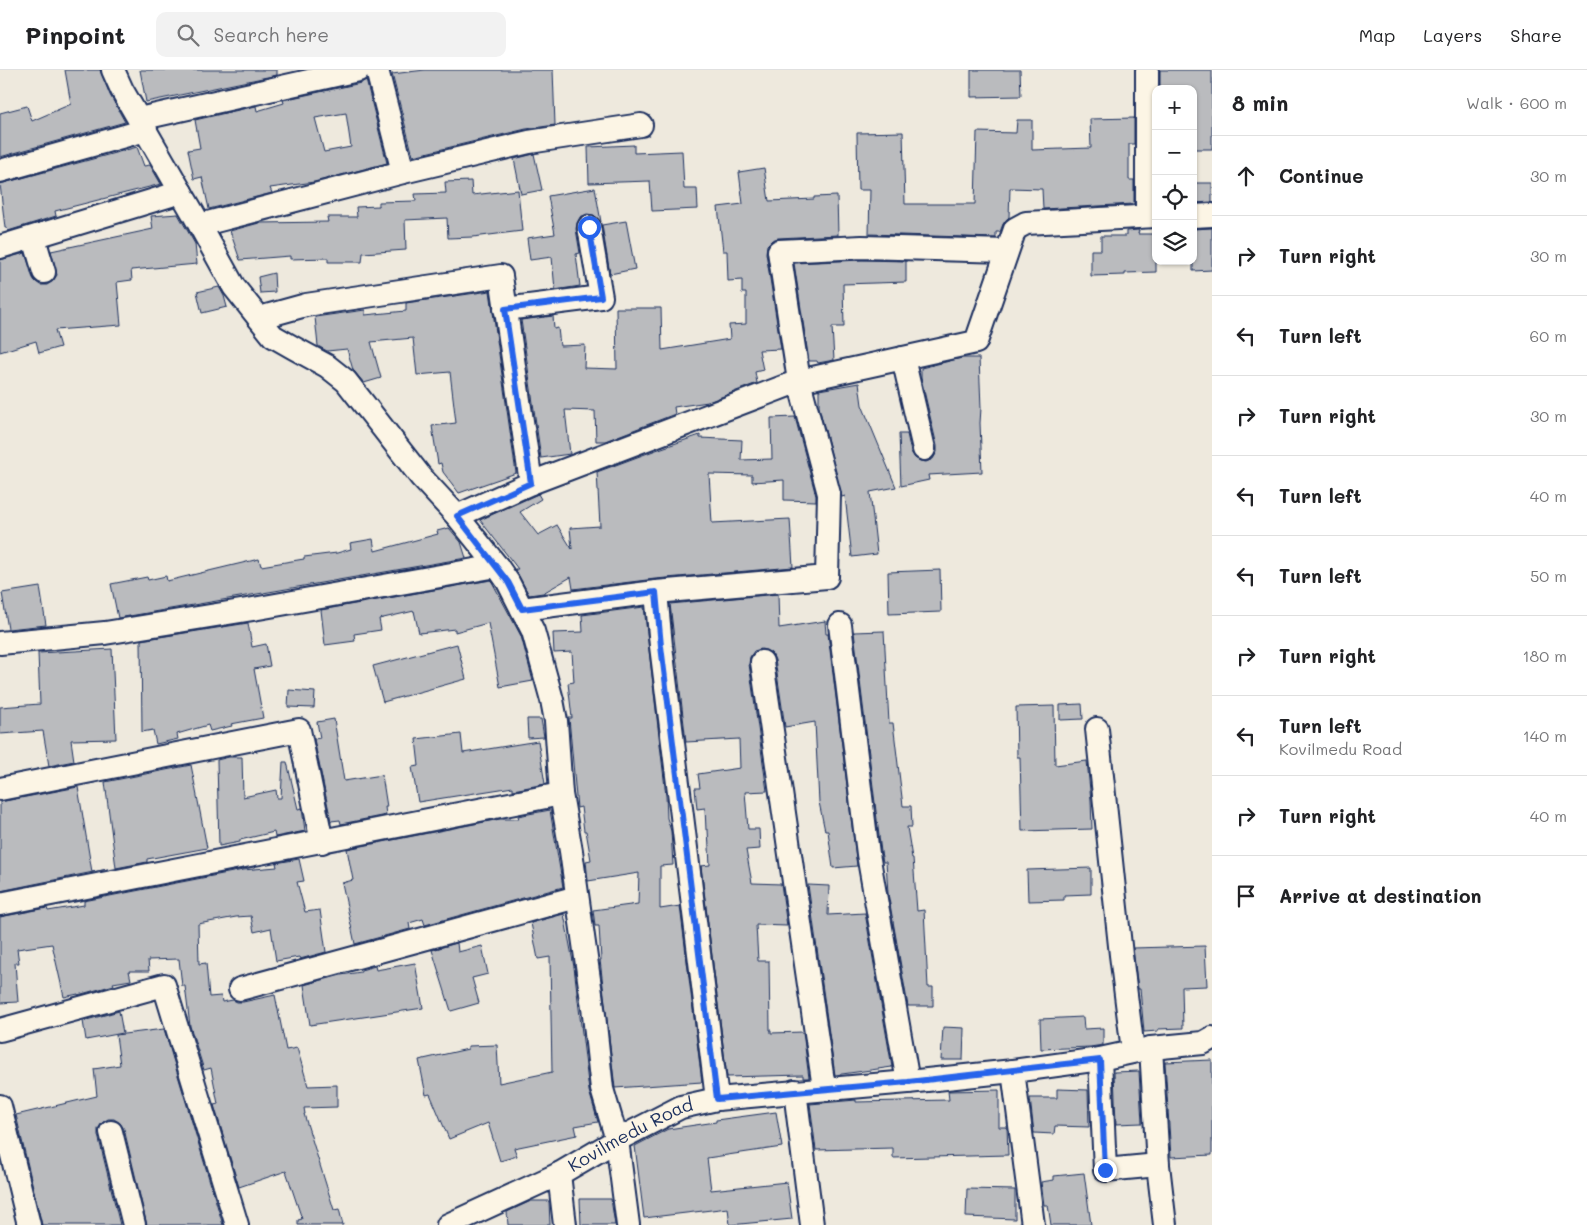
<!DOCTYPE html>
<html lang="en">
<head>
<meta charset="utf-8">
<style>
	:root { --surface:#fff; --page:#f2f2f2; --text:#202124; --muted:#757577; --line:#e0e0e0 }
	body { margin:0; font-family:Mali,sans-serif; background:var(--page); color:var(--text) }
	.controls { position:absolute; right:15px; top:15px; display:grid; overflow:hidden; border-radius:10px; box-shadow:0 1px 4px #0004 }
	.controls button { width:45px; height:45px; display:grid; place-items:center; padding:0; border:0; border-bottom:1px solid var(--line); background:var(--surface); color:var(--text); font:25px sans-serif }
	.stop { position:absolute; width:15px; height:15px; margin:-11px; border:4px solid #2563eb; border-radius:50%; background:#fff }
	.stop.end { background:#2563eb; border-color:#fff; box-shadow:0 1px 5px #0008 }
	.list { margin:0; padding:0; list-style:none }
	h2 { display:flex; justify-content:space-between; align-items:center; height:65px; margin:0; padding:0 20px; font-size:21px }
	h2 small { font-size:16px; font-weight:400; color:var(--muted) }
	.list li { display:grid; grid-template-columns:32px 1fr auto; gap:15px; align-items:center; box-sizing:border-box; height:80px; padding:0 20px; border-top:1px solid var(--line) }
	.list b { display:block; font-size:19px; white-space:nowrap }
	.list p { margin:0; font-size:16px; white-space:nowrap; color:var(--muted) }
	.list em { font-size:16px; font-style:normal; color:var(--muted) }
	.icon { flex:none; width:28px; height:28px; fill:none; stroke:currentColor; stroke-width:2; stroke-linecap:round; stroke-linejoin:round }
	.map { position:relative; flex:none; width:1212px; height:1155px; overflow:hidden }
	header { display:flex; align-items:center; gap:30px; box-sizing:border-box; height:70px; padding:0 25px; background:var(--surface); border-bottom:1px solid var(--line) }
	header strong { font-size:24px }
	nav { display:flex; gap:28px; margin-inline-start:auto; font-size:18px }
	.search { width:350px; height:45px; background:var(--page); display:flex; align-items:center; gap:12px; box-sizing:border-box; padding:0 18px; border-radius:10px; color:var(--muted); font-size:19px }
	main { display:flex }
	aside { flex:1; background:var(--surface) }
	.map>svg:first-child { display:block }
	.building { fill:#babbbe; stroke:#1b2f5e; fill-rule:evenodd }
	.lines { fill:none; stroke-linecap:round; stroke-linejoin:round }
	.minor-casing { stroke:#1b2f5e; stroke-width:26 }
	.minor { stroke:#fcf5e5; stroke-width:22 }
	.route { stroke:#2563eb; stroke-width:6 }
	.labels { text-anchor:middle; stroke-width:4.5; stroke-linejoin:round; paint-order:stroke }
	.street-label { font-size:18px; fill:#1b2f5e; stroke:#fcf5e5 }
</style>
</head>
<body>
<header>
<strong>Pinpoint</strong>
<div class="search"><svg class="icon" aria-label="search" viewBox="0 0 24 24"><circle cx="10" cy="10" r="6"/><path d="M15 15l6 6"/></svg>Search here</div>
<nav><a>Map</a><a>Layers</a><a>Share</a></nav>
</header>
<main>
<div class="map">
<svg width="1212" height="1155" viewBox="0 0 1212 1155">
	<rect width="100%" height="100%" fill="#eee9dd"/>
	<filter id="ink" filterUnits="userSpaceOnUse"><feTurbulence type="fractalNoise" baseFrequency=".02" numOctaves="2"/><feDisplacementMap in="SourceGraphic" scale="10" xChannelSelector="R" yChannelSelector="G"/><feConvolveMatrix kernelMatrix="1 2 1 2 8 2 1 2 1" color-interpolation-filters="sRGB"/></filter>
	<g filter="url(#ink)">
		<!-- building -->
		<g class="building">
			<path d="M 65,0 L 100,0 L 110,25 L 125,52 L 0,87 L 0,43 L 27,36 L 32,51 L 71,34 Z"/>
			<path d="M 140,0 L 277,0 L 277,5 L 146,32 Z"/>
			<path d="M 425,0 L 553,0 L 555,55 L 526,59 L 413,86 L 392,4 Z"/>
			<path d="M 971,0 L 1020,0 L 1021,26 L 971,27 Z"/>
			<path d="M 1160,0 L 1212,0 L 1212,79 L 1193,79 L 1193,19 L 1160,19 Z"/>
			<path d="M 366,10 L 387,93 L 314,112 L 270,118 L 272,123 L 209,139 L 202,107 L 194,109 L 188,80 L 200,78 L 195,50 L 256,36 L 257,41 L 284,33 L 283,30 L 361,13 ZM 346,43 L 351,77 L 324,82 L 315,48 Z"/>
			<path d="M 1134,48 L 1134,74 L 1129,74 L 1129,110 L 1134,110 L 1134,134 L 1043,139 L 1042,119 L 1010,118 L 1009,147 L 1003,154 L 1000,162 L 996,162 L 996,168 L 869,164 L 870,120 L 858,120 L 857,63 L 903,62 L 905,134 L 975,134 L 977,62 L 1016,63 L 1017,50 L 1032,50 L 1032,80 L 1091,78 L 1090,49 Z"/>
			<path d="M 634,75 L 634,83 L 682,81 L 684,119 L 697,119 L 698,139 L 652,141 L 650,111 L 589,113 L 588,77 Z"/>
			<path d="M 137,77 L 144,96 L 150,95 L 161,114 L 55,141 L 56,146 L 8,161 L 7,158 L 5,158 L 0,114 Z"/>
			<path d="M 534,84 L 542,120 L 521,124 L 514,89 Z"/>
			<path d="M 764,98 L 769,131 L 814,129 L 814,127 L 837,126 L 838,165 L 778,168 L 772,170 L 767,175 L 766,183 L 781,279 L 759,280 L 763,300 L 755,302 L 757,313 L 708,332 L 674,337 L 675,344 L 605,371 L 596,371 L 595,341 L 565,340 L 570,384 L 541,388 L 521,250 L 553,246 L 554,259 L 558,258 L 560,276 L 585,275 L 584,298 L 617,299 L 616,238 L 661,238 L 662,280 L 730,269 L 729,255 L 746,254 L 746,223 L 742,223 L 742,210 L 728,211 L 727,181 L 723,181 L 718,137 L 743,134 L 739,102 Z"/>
			<path d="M 471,111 L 472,125 L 518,120 L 522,161 L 473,167 L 448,168 L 447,148 L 405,150 L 406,180 L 363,183 L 362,192 L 328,192 L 328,188 L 290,189 L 290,186 L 240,190 L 230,161 L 259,153 L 328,152 L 327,147 L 357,147 L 356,137 L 379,136 L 379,132 L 416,131 L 415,124 L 446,123 L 445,112 Z"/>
			<path d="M 1193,113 L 1212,113 L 1212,132 L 1193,133 Z"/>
			<path d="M 595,118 L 601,152 L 594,145 L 587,144 L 580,147 L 577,153 L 576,159 L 580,183 L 576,184 L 580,216 L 555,220 L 552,187 L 530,190 L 527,168 L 555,164 L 548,126 Z"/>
			<path d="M 178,144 L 195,174 L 197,194 L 131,200 L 132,210 L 117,212 L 121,255 L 55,260 L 60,277 L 39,283 L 36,271 L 0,282 L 0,190 L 25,183 L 35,211 L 40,215 L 47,215 L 53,211 L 57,205 L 51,181 L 153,159 L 151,146 Z"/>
			<path d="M 626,151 L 635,199 L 610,204 L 602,155 Z"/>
			<path d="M 1212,158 L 1212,200 L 1193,201 L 1193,159 Z"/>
			<path d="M 1139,160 L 1138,164 L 1156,164 L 1156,202 L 1125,203 L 1125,205 L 1091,206 L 1091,180 L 1101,180 L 1101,166 L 1126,166 L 1126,161 Z"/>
			<path d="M 862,190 L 906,191 L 906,212 L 843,214 L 844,257 L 832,257 L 834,290 L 818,293 L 817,291 L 809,291 L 794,193 Z"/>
			<path d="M 274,203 L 275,222 L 260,223 L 258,207 Z"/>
			<path d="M 219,217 L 224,226 L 227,237 L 202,243 L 197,222 Z"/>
			<path d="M 490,221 L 516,403 L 459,423 L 443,402 L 441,393 L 438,394 L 432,356 L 456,353 L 450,302 L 417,305 L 413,268 L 371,272 L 381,308 L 364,313 L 353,300 L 347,279 L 327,281 L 318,276 L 315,247 L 365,240 L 365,245 L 406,241 L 406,233 Z"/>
			<path d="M 962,288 L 979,288 L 981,338 L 980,353 L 982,402 L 928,405 L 929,410 L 901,416 L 899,364 L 907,364 L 911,382 L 915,388 L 920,391 L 926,392 L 933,389 L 937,382 L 937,376 L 921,308 L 921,298 Z"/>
			<path d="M 859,313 L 862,335 L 896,417 L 870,422 L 877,484 L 852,487 L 845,426 L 842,427 L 819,337 L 819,320 Z"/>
			<path d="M 795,347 L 816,426 L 816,431 L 784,430 L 784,410 L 752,412 L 752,405 L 709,404 L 712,453 L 790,449 L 793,497 L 655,509 L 573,519 L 571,507 L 543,523 L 529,525 L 515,499 L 518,499 L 480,450 L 538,424 L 541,429 L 520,442 L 538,465 L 557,455 L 572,479 L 570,458 L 600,456 L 597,402 L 656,380 L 700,365 L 700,368 L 742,370 L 741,390 L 772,389 L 771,348 Z"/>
			<path d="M 449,458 L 461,472 L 466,488 L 118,548 L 111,514 L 147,507 L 148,510 L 166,506 L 167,511 L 259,489 L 261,496 L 304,489 L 304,487 L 337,483 L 351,479 L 350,473 L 373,469 L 375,481 L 438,464 L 437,461 Z"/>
			<path d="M 940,500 L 941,542 L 889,544 L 888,502 Z"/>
			<path d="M 491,510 L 521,566 L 533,611 L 500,617 L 488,553 L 455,562 L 455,559 L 419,563 L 414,541 L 379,549 L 381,560 L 354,564 L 355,571 L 325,575 L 321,540 Z"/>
			<path d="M 40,517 L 46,555 L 8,559 L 2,523 Z"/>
			<path d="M 778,524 L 779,558 L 825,551 L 826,564 L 828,564 L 857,796 L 833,798 L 828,761 L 825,761 L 819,732 L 815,652 L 785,657 L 775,590 L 772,584 L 766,580 L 761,579 L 754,581 L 750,587 L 749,594 L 767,721 L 745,722 L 748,759 L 759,759 L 760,779 L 746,780 L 752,813 L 781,814 L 787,856 L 756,855 L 758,891 L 769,891 L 770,960 L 771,960 L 771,963 L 803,962 L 809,1008 L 803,1008 L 803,1005 L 727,1007 L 701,796 L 710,795 L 708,760 L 706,760 L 705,738 L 697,739 L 695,718 L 700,718 L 698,704 L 740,698 L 739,669 L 686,672 L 670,534 Z"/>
			<path d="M 644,537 L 666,726 L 667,748 L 671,761 L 673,795 L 660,796 L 660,839 L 680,836 L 702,1012 L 615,1018 L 600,890 L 601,890 L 599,856 L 595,856 L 593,840 L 638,834 L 639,803 L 588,811 L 586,791 L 591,790 L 586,761 L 584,761 L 581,737 L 577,738 L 569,648 L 572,648 L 568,613 L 574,612 L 572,582 L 554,583 L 553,563 L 583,562 L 582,545 Z"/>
			<path d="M 248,553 L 252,577 L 266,574 L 270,596 L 254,599 L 263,648 L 231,654 L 232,656 L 210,661 L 208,655 L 177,664 L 178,669 L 156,674 L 153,660 L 142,662 L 141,570 Z"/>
			<path d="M 884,561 L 889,653 L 893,653 L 903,736 L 911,736 L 912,757 L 907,757 L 912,788 L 913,788 L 917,841 L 924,840 L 928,917 L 933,917 L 933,936 L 908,936 L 888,823 L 886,792 L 883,792 L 881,782 L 854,562 Z"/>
			<path d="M 457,574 L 466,609 L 383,632 L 373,596 Z"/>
			<path d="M 112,579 L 116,669 L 71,670 L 74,691 L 49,696 L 43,661 L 0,664 L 0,637 L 40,634 L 38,583 Z"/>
			<path d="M 289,620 L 315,622 L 314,638 L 288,637 Z"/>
			<path d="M 1082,634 L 1083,649 L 1060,650 L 1060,635 Z"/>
			<path d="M 1054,636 L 1055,695 L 1087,691 L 1091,730 L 1092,759 L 1022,761 L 1020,687 L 1017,687 L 1016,637 Z"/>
			<path d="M 334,649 L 344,711 L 382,705 L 387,737 L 385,737 L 386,745 L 341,754 L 340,750 L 331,751 L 314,669 L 320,668 L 317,652 Z"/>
			<path d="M 527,649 L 541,649 L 544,667 L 528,668 Z"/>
			<path d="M 461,664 L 463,683 L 538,671 L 545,714 L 513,720 L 513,717 L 418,732 L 412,697 L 419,696 L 416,669 Z"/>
			<path d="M 229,687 L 242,687 L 243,727 L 276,720 L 277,728 L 281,728 L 283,692 L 287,692 L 298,739 L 302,738 L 305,761 L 275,767 L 274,762 L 240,770 L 240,772 L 219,776 L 217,690 Z"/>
			<path d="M 191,695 L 207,778 L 147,789 L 147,792 L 116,798 L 105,712 Z"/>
			<path d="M 78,717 L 92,802 L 108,799 L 0,821 L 0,732 Z"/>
			<path d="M 550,740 L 563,817 L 425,855 L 423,849 L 409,853 L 410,859 L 355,874 L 342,813 L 353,810 L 347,779 L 500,749 L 519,749 L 518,746 Z"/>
			<path d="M 299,789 L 304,811 L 297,812 L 305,842 L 320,840 L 326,882 L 300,889 L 299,887 L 276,891 L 271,858 L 254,862 L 251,846 L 236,847 L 198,854 L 199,894 L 206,893 L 209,927 L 221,926 L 222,932 L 233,930 L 237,932 L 243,932 L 275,925 L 286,980 L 297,978 L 308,1016 L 337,1015 L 337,1037 L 304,1038 L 305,1044 L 304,1044 L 334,1140 L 339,1139 L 343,1155 L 298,1155 L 298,1150 L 302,1149 L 286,1101 L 239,1117 L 214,1035 L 218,1034 L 211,998 L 204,1000 L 190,956 L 185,916 L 182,916 L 179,889 L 148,890 L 149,901 L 129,901 L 131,910 L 113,913 L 114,915 L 78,925 L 78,924 L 64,927 L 52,874 L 17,879 L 19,893 L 15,893 L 18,932 L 0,933 L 0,847 L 47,838 L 48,841 L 84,835 L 84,831 L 243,800 L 277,797 L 276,793 Z"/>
			<path d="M 1091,798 L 1091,824 L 1064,825 L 1064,830 L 1028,831 L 1027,800 Z"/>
			<path d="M 808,815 L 829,816 L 828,845 L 865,843 L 892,997 L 835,1005 Z"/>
			<path d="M 564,844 L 574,897 L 589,1021 L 598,1052 L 575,1056 L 577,1065 L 514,1078 L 517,1086 L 500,1091 L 488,1053 L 449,1069 L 430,1024 L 426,1025 L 419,990 L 468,979 L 468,976 L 497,975 L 499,1013 L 552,1002 L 550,887 L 538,889 L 531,853 Z"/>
			<path d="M 457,873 L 458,882 L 482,876 L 488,904 L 472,908 L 479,933 L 451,941 L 432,880 Z"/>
			<path d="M 1205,876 L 1207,916 L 1182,917 L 1183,958 L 1158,959 L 1158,961 L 1144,962 L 1140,919 L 1138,919 L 1133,878 Z"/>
			<path d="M 415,893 L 423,938 L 310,955 L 304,915 L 341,905 L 361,902 L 361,900 L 375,896 L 376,900 Z"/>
			<path d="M 119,941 L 123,963 L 86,970 L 83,951 Z"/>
			<path d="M 1083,947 L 1084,959 L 1103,958 L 1103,975 L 1090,977 L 1041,979 L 1040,949 Z"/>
			<path d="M 943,957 L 964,958 L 963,990 L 941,990 Z"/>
			<path d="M 164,959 L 223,1155 L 147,1155 L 124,1059 L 120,1053 L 114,1049 L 108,1049 L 102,1053 L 98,1059 L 98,1065 L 120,1155 L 42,1155 L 16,1045 L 97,1026 L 94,999 L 120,995 L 116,965 Z"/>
			<path d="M 1212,990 L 1212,1085 L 1171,1087 L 1165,992 Z"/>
			<path d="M 1139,1001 L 1142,1053 L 1116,1054 L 1114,1002 Z"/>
			<path d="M 1057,1019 L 1088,1020 L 1089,1057 L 1055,1056 L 1054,1064 L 1034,1063 L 1030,1028 L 1057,1028 Z"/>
			<path d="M 999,1020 L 999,1057 L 1007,1057 L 1008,1085 L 893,1088 L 893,1078 L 816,1080 L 810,1034 L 856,1030 L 856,1032 L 949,1030 L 948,1021 Z"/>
			<path d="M 776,1042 L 782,1077 L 707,1088 L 711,1120 L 787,1112 L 792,1149 L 730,1155 L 728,1138 L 644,1148 L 635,1076 L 668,1059 L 716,1052 L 716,1050 Z"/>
			<path d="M 1084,1103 L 1091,1155 L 1051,1155 L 1048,1135 L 1044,1135 L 1041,1112 L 1054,1110 L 1054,1106 Z"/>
			<path d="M 967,1119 L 1015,1120 L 1015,1149 L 966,1147 Z"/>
			<path d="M 580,1129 L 611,1129 L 615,1155 L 581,1155 Z"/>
			<path d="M 531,1131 L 549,1131 L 550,1155 L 508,1155 L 507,1142 Z"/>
		</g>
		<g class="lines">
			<defs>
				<g id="minor">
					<path d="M 113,0 L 122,20 L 193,143 L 234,217 L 273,266 L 294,278 L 327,296 L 346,311 L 421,407 L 457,446 L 497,496 L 508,512 L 533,561 L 552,630 L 556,651 L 561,724 L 571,781 L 594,945 L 602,1019 L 617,1070 L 628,1155"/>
					<path d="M 377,0 L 403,102"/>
					<path d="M 1147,0 L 1147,146"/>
					<path d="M 139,49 L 358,0"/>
					<path d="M 0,101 L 146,60"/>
					<path d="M 1193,146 L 1212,145"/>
					<path d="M 200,155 L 403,102 L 529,72 L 641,55"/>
					<path d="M 34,168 L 44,202"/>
					<path d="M 0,177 L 181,122"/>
					<path d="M 505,239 L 601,227 L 589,157"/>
					<path d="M 259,248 L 306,235 L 501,206 L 531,413"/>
					<path d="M 903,288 L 924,379"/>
					<path d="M 457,446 L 531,413 L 799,311 L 976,272 L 1015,159 L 1026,153 L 1156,146"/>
					<path d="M 656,522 L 661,576 L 717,1029"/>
					<path d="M 522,539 L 656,522 L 827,507 L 829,424 L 799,311 L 779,181 L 862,177 L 1006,181"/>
					<path d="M 840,555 L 868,784 L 908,1012"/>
					<path d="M 0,573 L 105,563 L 253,539 L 497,496"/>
					<path d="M 762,592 L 824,1018"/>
					<path d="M 1097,659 L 1121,885 L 1133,981"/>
					<path d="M 0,719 L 299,660 L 322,772"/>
					<path d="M 0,834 L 561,724"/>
					<path d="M 240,919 L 577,827"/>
					<path d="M 0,960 L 164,915 L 237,1155"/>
					<path d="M 1151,978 L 1158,1095 L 1165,1155"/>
					<path d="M 1100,989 L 1105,1100 L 1158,1095"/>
					<path d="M 1013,1001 L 1033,1155"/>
					<path d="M 795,1021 L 812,1155"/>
					<path d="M 0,1036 L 29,1155"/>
					<path d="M 111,1062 L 134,1155"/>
					<path d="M 559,1104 L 565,1155"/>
					<path id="s1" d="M 448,1155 L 559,1104 L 617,1070 L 681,1037 L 717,1029 L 908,1012 L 1013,1001 L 1100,989 L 1151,978 L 1203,973 L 1212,968"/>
				</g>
			</defs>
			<!-- minor casing -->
			<use href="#minor" class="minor-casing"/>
			<!-- minor -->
			<use href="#minor" class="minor"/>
		</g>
	</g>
	<g class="lines" filter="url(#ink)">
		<!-- route -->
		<path class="route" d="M 589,157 L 601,227 L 505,239 L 531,413 L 457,446 L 508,512 L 522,539 L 656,522 L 661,576 L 717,1029 L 908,1012 L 1100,990 L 1105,1100"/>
	</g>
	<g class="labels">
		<!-- street labels -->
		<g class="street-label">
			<text dy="6" stroke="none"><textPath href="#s1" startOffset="204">Kovilmedu Road</textPath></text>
		</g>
	</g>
</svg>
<div class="controls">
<button>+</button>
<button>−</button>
<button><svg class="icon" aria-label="locate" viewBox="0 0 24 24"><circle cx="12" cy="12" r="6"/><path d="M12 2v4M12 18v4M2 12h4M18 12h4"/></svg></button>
<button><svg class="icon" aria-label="layers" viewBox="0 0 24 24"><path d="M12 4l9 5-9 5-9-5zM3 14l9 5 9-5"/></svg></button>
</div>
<div class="stop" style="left:589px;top:157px"></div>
<div class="stop end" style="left:1105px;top:1100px"></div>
</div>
<aside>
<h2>8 min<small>Walk · 600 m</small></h2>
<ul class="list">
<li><svg class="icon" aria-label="ahead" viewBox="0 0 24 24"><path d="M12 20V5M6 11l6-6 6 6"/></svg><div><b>Continue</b></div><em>30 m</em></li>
<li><svg class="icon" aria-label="right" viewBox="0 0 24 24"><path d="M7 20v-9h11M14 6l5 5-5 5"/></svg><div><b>Turn right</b></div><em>30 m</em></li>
<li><svg class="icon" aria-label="left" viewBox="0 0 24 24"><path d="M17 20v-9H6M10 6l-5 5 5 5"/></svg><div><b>Turn left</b></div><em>60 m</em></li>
<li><svg class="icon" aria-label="right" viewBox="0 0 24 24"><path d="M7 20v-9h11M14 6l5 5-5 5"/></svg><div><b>Turn right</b></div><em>30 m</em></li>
<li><svg class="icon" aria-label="left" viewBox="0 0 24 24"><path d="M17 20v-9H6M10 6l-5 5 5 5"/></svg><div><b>Turn left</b></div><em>40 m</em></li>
<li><svg class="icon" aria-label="left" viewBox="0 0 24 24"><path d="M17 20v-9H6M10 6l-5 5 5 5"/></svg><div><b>Turn left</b></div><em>50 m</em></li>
<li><svg class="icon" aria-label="right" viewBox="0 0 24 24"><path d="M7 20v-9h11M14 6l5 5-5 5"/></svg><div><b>Turn right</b></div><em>180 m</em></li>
<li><svg class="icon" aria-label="left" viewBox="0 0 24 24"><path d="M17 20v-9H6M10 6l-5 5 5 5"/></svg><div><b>Turn left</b><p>Kovilmedu Road</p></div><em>140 m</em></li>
<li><svg class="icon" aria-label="right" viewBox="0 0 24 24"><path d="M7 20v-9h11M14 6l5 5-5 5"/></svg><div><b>Turn right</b></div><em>40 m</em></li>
<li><svg class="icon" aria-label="arrive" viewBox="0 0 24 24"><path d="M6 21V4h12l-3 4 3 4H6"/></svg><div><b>Arrive at destination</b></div></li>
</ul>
</aside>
</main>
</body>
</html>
